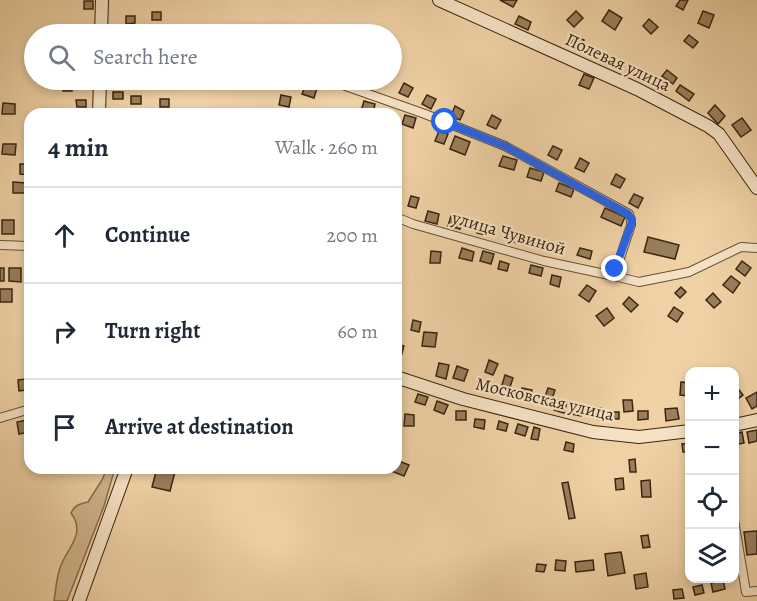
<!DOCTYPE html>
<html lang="en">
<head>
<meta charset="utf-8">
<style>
	:root { --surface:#fff; --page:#f6f6f7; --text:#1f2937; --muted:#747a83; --line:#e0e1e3 }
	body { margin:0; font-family:Alegreya,serif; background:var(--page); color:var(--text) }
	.controls { position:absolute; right:18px; bottom:18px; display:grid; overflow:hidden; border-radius:12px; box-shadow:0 3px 9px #0003 }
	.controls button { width:54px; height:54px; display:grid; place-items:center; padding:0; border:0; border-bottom:2px solid var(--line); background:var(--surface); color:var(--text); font:30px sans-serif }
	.stop { position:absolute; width:18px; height:18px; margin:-14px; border:4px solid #2563eb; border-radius:50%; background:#fff }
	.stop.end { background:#2563eb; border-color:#fff; box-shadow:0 2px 6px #0008 }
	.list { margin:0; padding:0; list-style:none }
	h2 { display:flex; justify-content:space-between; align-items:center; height:78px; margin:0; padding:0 24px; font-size:26px }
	h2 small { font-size:20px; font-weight:400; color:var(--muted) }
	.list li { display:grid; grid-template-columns:39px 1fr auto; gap:18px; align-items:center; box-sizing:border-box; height:96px; padding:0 24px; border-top:2px solid var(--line) }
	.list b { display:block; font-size:22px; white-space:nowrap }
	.list em { font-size:20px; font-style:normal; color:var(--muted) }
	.icon { flex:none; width:33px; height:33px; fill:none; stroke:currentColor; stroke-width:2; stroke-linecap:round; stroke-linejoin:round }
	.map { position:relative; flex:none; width:757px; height:601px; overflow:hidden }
	.search { position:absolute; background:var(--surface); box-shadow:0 3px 9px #0003; left:24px; top:24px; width:378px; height:66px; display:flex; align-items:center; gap:15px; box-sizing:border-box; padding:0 21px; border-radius:33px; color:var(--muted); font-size:22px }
	.panel { position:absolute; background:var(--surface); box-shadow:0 3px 9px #0003; left:24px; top:108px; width:378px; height:366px; border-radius:18px }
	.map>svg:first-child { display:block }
	.green { fill:#d0b48b; stroke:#866d4c; stroke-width:1.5 }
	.building { fill:#997f5d; stroke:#3b260e; stroke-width:1.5 }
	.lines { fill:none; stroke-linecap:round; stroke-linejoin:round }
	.street-casing { stroke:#685134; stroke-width:10 }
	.secondary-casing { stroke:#3b260e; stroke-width:14 }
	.street { stroke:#f5e1c4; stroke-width:8 }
	.secondary { stroke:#f5e1c4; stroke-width:12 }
	.route { stroke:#2563eb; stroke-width:8 }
	.labels { text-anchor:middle; stroke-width:4.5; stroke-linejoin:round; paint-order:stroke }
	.street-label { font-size:18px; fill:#3b260e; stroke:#f5e1c4 }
</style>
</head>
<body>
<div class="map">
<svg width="757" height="601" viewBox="0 0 757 601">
	<rect width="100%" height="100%" fill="#efd1a5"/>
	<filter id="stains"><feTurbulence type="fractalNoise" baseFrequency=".00333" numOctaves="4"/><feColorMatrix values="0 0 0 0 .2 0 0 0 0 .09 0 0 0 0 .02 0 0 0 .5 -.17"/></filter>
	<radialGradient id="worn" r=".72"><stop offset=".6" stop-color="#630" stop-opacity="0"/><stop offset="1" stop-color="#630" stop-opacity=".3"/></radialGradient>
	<!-- green -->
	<path class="green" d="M 107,468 L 115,468 L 104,506 L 67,601 L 54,601 C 56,590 56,579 60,568 C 66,549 87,534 71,513 C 75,505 79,504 88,502 L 102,480 Z"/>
	<!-- building -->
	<g class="building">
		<path d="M 500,0 L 517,0 L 513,7 Z"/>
		<path d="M 680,0 L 688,0 L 683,10 L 676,6 Z"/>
		<rect x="84" y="1" width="9" height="8"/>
		<path d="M 609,10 L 622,18 L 615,30 L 602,21 Z"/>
		<path d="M 576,11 L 583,18 L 574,27 L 567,20 Z"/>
		<path d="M 703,11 L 714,15 L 709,28 L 698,23 Z"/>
		<rect x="152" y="12" width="9" height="8"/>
		<path d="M 126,16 L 135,16 L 135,23 L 126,24 Z"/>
		<path d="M 519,16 L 531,22 L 528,30 L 515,24 Z"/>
		<path d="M 649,19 L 658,27 L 651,34 L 643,26 Z"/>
		<path d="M 72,25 L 81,25 L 81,32 L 72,33 Z"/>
		<path d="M 689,35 L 698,42 L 693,48 L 684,41 Z"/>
		<path d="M 575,36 L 584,40 L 579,49 L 570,45 Z"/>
		<path d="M 608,56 L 621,63 L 618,69 L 605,63 Z"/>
		<path d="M 667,70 L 677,78 L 673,84 L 662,76 Z"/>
		<path d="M 584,74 L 594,78 L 589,89 L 579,85 Z"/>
		<path d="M 404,83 L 413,88 L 408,97 L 399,93 Z"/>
		<rect x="63" y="84" width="9" height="7"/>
		<path d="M 306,84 L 317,88 L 314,98 L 302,94 Z"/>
		<path d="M 680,85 L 694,94 L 689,101 L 676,91 Z"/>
		<rect x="113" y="92" width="10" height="7"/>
		<path d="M 281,95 L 291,97 L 289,107 L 279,105 Z"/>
		<path d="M 427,95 L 436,99 L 431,109 L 422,104 Z"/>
		<rect x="131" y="96" width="10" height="8"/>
		<rect x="160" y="99" width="9" height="8"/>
		<path d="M 76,100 L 86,100 L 86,107 L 77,107 Z"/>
		<path d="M 364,101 L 375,104 L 373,114 L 361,111 Z"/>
		<path d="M 3,103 L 15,104 L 15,114 L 2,114 Z"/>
		<path d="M 715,105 L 725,116 L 718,124 L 708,113 Z"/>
		<path d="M 455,106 L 464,111 L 460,120 L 451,116 Z"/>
		<path d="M 405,115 L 416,118 L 413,128 L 402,124 Z"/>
		<path d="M 492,115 L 501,120 L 496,129 L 487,125 Z"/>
		<path d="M 742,118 L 751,130 L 741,137 L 732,125 Z"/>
		<path d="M 439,131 L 448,134 L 444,144 L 435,141 Z"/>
		<path d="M 455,136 L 470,142 L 465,155 L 450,149 Z"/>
		<path d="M 3,144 L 16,144 L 15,155 L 2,154 Z"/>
		<path d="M 553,146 L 562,150 L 557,160 L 548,155 Z"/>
		<path d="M 503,156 L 517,160 L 514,170 L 499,166 Z"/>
		<path d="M 580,158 L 589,163 L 584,172 L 575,168 Z"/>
		<path d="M 20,164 L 30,164 L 30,175 L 20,174 Z"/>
		<path d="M 530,168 L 544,172 L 541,181 L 527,177 Z"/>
		<path d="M 616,174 L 625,179 L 620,188 L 611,184 Z"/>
		<path d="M 13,182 L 26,183 L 26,193 L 13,193 Z"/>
		<path d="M 559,183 L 574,189 L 571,197 L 556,191 Z"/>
		<path d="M 634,194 L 643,198 L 638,208 L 629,203 Z"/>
		<path d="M 411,196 L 419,198 L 416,208 L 408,206 Z"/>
		<path d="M 605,208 L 625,217 L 621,226 L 601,217 Z"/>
		<path d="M 428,211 L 439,214 L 437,224 L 425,221 Z"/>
		<path d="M 451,216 L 463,220 L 460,229 L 448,226 Z"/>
		<rect x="2" y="220" width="12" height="14"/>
		<path d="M 479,224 L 488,227 L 486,235 L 477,233 Z"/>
		<path d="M 507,229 L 519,233 L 517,243 L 504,239 Z"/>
		<path d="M 648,237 L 679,245 L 675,259 L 644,252 Z"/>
		<path d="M 536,238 L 548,241 L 546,248 L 535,245 Z"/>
		<path d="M 462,248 L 474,252 L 472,261 L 459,258 Z"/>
		<path d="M 580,248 L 592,251 L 590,259 L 577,255 Z"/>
		<path d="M 431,251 L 441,252 L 440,263 L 430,263 Z"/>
		<path d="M 483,251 L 494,254 L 491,264 L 480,261 Z"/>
		<path d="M 500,261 L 509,264 L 507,271 L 498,269 Z"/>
		<path d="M 742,261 L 751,268 L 745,276 L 736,269 Z"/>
		<path d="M 531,265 L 543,268 L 541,276 L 529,273 Z"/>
		<rect x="0" y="268" width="4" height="13"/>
		<path d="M 9,268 L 21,268 L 21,282 L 9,281 Z"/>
		<path d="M 552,275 L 561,277 L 559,287 L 550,284 Z"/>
		<path d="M 731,276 L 740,283 L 733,293 L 723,285 Z"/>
		<path d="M 587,285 L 596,291 L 589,302 L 579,295 Z"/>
		<path d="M 681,287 L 686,292 L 680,298 L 675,293 Z"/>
		<rect x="0" y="289" width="12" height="13"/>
		<path d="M 713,293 L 721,302 L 714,308 L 706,300 Z"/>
		<path d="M 629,297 L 638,305 L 631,312 L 623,304 Z"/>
		<path d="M 674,307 L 683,313 L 677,322 L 668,316 Z"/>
		<path d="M 607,308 L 614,318 L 604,326 L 596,316 Z"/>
		<path d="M 413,320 L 421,322 L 419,332 L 411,330 Z"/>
		<path d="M 424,332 L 437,333 L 435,347 L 422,346 Z"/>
		<path d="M 397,344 L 404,346 L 401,357 L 396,356 Z"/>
		<path d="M 489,360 L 498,364 L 493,375 L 485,372 Z"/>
		<path d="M 439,363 L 449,365 L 446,379 L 436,376 Z"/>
		<path d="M 457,366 L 468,370 L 464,381 L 453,378 Z"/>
		<path d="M 505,375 L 513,378 L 510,387 L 502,385 Z"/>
		<path d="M 25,379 L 26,390 L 19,391 L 18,380 Z"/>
		<path d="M 681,382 L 690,383 L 690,396 L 680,395 Z"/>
		<path d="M 736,386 L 743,395 L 735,401 L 734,387 Z"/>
		<path d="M 522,388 L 532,390 L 529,400 L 520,398 Z"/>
		<path d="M 548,388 L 555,390 L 552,399 L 545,397 Z"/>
		<path d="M 757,392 L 757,406 L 752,409 L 746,398 Z"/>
		<path d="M 418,394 L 428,397 L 425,405 L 415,402 Z"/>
		<path d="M 557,400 L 567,402 L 564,413 L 554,410 Z"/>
		<path d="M 623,400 L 632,400 L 633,411 L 624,412 Z"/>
		<path d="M 437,401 L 448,405 L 444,414 L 434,410 Z"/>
		<path d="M 574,403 L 584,406 L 581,416 L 571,414 Z"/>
		<path d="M 592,407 L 601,408 L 599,419 L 591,417 Z"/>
		<path d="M 677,408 L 679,419 L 666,421 L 665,409 Z"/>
		<rect x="456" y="411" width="10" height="9"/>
		<path d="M 638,411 L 648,411 L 648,419 L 638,420 Z"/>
		<rect x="610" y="412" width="9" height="7"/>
		<path d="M 405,414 L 414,415 L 414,426 L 404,426 Z"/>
		<path d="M 475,419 L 485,420 L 484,429 L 474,427 Z"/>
		<path d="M 27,420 L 29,432 L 19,434 L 17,422 Z"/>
		<path d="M 499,421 L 508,424 L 506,431 L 497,429 Z"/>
		<path d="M 518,424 L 528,427 L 525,436 L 515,433 Z"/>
		<path d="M 534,427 L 540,429 L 538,440 L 531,439 Z"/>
		<path d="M 757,430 L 757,441 L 749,443 L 747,432 Z"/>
		<path d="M 742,432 L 744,443 L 734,445 L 734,434 Z"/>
		<path d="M 566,442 L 574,444 L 573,452 L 564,450 Z"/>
		<path d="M 690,443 L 690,452 L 683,452 L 682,444 Z"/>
		<path d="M 635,459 L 636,472 L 630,472 L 629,460 Z"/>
		<path d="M 396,460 L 409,465 L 404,476 L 391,471 L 393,468 L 396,468 Z"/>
		<path d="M 157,468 L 176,468 L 170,491 L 152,487 Z"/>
		<path d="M 623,478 L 624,489 L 616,490 L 615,479 Z"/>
		<path d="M 650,480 L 651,497 L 642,497 L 641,481 Z"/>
		<path d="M 568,482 L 575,518 L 569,519 L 562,483 Z"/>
		<path d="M 757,531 L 757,554 L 747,555 L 744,532 Z"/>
		<path d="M 648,535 L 650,547 L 643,548 L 641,536 Z"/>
		<path d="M 621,552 L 625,573 L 608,576 L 605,554 Z"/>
		<path d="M 556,560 L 566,561 L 565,571 L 555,570 Z"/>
		<path d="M 593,560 L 594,570 L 576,572 L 575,562 Z"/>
		<path d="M 537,564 L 546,565 L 544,572 L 536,571 Z"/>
		<path d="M 646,573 L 648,587 L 636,589 L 634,575 Z"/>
		<path d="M 723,580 L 725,589 L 713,592 L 711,583 Z"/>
		<path d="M 702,585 L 704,593 L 695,595 L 693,587 Z"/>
		<path d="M 682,589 L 684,598 L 674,599 L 673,590 Z"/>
	</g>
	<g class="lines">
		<defs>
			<g id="street">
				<path d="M 319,80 L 337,83 L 425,114 L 505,146 L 629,214 L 631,220 L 631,225 L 614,276 L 639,282 L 689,272 L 741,247 L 757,248"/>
				<path d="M 396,217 L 413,224 L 544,261 L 614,276"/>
				<path d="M 0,245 L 30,246"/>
				<path d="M 0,418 L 30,409"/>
				<path d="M 734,520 L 746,592 L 757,591"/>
			</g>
			<g id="secondary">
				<path d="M 439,0 L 637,89 L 708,126 L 719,134 L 757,188"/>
				<path d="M 101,34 L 102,0"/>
				<path d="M 99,114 L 100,80"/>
				<path d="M 396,377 L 463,399 L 593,432 L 639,437 L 690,431"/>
				<path d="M 734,425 L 757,420"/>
				<path d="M 79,601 L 127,468"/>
			</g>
		</defs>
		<!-- street casing -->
		<use href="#street" class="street-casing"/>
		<!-- secondary casing -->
		<use href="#secondary" class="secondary-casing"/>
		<!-- street -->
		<use href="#street" class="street"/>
		<!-- secondary -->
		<use href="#secondary" class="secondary"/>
	</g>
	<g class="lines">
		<!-- route -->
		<path class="route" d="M 445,122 L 505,146 L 628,214 L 632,220 L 631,225 L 615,269"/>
	</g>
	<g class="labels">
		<!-- street labels -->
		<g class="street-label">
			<text transform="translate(618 62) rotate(25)" y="6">Полевая улица</text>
			<text transform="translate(509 233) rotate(16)" y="6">улица Чувиной</text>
			<text transform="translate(545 399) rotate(13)" y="6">Московская улица</text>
		</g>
	</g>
	<rect width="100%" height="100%" filter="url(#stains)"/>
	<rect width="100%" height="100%" fill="url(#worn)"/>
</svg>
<div class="controls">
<button>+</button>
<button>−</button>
<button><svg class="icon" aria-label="locate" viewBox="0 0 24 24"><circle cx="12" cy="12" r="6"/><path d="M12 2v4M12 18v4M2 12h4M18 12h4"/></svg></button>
<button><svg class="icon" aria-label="layers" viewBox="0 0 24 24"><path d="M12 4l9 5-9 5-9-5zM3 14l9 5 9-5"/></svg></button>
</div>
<div class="stop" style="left:445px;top:122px"></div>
<div class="stop end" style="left:615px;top:269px"></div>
<div class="search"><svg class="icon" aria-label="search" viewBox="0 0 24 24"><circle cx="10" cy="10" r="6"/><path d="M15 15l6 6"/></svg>Search here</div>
<section class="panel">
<h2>4 min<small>Walk · 260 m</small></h2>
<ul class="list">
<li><svg class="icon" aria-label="ahead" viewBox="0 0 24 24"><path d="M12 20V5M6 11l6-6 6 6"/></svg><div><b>Continue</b></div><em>200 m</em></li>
<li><svg class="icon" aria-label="right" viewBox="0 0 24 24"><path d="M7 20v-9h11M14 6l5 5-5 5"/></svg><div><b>Turn right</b></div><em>60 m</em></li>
<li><svg class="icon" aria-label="arrive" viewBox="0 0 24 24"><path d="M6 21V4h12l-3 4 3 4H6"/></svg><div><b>Arrive at destination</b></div></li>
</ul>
</section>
</div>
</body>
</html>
